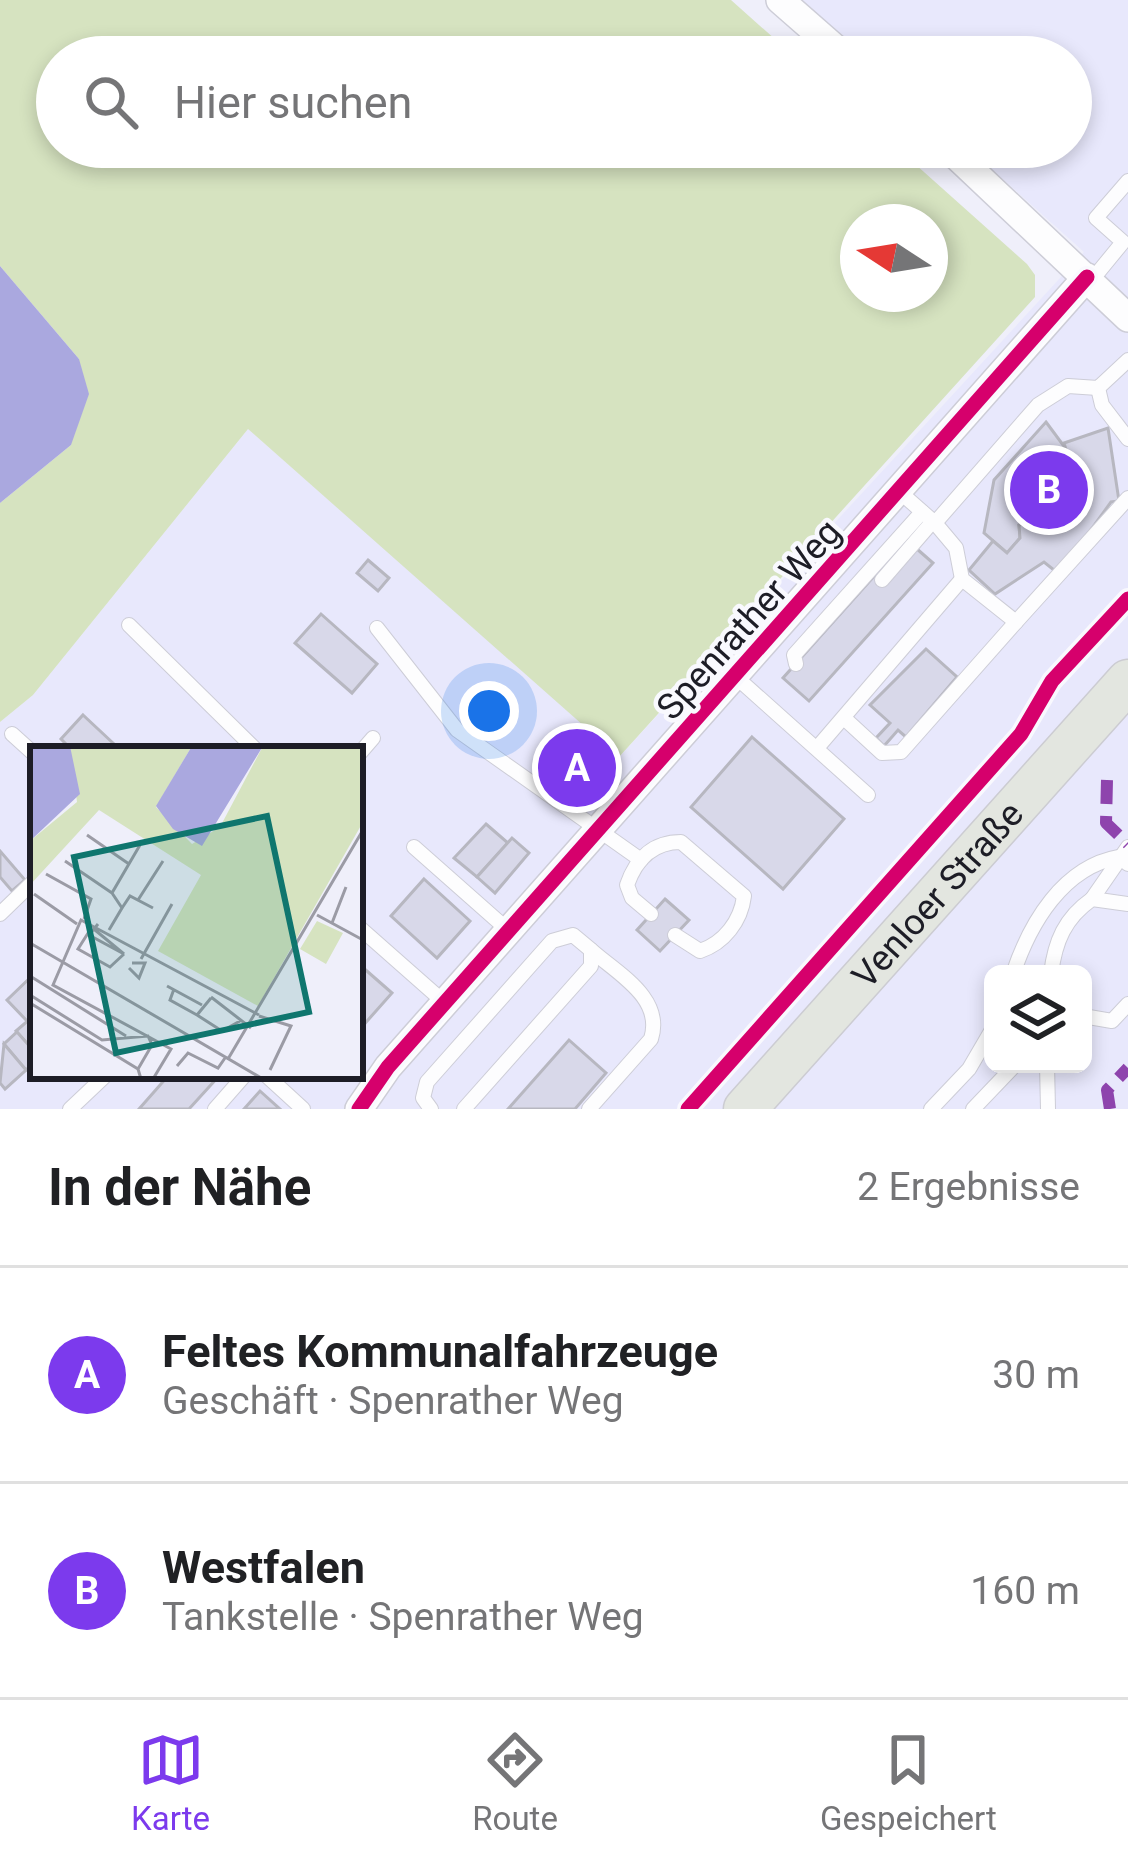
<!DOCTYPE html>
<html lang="de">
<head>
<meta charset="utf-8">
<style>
	:root { --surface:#fff; --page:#f2f2f2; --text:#202124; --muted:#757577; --line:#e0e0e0; --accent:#7c3aed }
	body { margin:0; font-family:Roboto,sans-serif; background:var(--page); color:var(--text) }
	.controls { position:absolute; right:36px; bottom:36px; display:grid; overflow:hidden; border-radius:18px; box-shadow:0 6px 18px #0003 }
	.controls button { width:108px; height:108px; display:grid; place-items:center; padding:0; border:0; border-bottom:3px solid var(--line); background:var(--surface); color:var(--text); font:60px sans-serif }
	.compass { position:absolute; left:840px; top:204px; width:108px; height:108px; border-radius:50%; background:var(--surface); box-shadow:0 6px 18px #0003; rotate:282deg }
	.you { position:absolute; left:489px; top:711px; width:42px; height:42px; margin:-30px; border:9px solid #fff; border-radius:50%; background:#1a73e8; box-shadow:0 0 0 18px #1a73e833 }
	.badge { display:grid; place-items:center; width:78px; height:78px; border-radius:50%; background:var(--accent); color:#fff; font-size:39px; font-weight:700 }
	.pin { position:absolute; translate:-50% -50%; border:6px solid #fff; box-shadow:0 3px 12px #0006 }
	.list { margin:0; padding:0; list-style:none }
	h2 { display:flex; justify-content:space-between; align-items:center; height:156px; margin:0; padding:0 48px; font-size:51px }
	h2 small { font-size:39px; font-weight:400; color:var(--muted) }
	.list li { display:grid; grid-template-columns:78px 1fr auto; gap:36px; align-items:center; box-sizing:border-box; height:216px; padding:0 48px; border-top:3px solid var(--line) }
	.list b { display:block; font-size:45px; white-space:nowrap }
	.list p { margin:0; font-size:39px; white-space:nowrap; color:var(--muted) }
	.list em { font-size:39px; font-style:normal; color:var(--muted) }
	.icon { flex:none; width:66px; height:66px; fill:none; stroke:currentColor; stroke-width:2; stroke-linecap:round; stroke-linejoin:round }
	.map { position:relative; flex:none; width:1128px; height:1109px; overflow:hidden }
	.search { position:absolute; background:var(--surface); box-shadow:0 6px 18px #0003; left:36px; right:36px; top:36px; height:132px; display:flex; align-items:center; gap:30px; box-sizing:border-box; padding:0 42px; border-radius:66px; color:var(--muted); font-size:45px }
	.sheet { height:588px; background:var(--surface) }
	nav { display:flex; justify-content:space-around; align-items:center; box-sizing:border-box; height:168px; border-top:3px solid var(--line); background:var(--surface); font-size:33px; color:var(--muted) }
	nav a { display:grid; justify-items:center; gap:6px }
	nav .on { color:var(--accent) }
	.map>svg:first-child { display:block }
	.built { fill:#e8e8fc; fill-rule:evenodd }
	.green { fill:#d6e3c0; fill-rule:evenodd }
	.water { fill:#aaa8df }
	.building { fill:#d8d8e9; stroke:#b7b7c0; stroke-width:3 }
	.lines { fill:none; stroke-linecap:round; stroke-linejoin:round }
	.service-casing { stroke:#cdcdd7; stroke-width:16 }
	.minor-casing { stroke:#cdcdd7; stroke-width:30 }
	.primary-casing { stroke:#ccccd2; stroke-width:45 }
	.service { stroke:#fdfdfe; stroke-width:14 }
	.minor { stroke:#fdfdfe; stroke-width:27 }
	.primary { stroke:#e3e6e0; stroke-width:42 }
	.quiet { stroke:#8e44ad; stroke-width:12; stroke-dasharray:24 12; stroke-linecap:butt }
	.cycleway-casing { stroke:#f9f9fe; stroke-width:22 }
	.cycleway { stroke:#d6006c; stroke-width:15 }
	.labels { text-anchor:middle; stroke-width:9; stroke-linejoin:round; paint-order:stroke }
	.street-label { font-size:36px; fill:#1d1d26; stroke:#f9f9fe }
	.inset-road { fill:none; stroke:#9b9ba5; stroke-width:3 }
	.view { fill:#0f766e; fill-opacity:0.15; stroke:#0f766e; stroke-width:6 }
	.inset-edge { fill:none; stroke:#1d1d26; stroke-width:6 }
</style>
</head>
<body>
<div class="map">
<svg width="1128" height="1109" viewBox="0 0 1128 1109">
	<rect width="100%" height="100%" fill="#efeffa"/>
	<!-- built -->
	<path class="built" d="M 801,0 L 1128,0 L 1128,1109 L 0,1109 L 0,722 L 33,695 L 248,429 L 620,756 L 1084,252 L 967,147 L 1071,147 L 1071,57 L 865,57 ZM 33,749 L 360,749 L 360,1076 L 33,1076 ZM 993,974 L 1083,974 L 1083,1064 L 993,1064 Z"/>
	<!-- green -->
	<path class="green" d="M 0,0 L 731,0 L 795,57 L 57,57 L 57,147 L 896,147 L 1027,264 L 1035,275 L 1035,297 L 619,757 L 248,429 L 33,695 L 0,722 L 0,503 L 71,445 L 79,359 L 0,266 ZM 858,222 L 930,222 L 930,294 L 858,294 Z"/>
	<!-- water -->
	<path class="water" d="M 0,266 L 79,359 L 89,394 L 71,445 L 0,503 Z"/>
	<!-- building -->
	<g class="building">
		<path d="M 1046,422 L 1069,453 L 1067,492 L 1047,517 L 1019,525 L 1020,538 L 1007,553 L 984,533 L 994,480 Z"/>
		<path d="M 1108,428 L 1119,501 L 1111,502 L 1059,574 L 1044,562 L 995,594 L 969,570 L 993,541 L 1007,553 L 1020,538 L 1019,525 L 1047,517 L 1062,501 L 1071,467 L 1064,443 Z"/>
		<path d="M 917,549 L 933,563 L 809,701 L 783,678 L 876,574 L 886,583 Z"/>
		<path d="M 368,560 L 389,578 L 378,591 L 357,573 Z"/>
		<path d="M 321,614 L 377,664 L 352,693 L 295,643 Z"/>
		<path d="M 926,649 L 957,677 L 906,737 L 898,730 L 884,746 L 876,738 L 890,723 L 870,705 Z"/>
		<path d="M 83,715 L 114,744 L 109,749 L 71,749 L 61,739 Z"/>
		<path d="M 752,737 L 844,819 L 783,889 L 691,807 Z"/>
		<path d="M 486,824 L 508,843 L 477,877 L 454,858 Z"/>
		<path d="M 512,838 L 529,853 L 495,893 L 477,877 Z"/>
		<path d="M 0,851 L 25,880 L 12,891 L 0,877 Z"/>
		<path d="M 424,879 L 470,921 L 437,958 L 391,916 Z"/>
		<path d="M 665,899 L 689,920 L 660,951 L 637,930 Z"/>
		<path d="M 360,965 L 392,993 L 360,1029 Z"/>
		<path d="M 33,975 L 33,1016 L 27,1021 L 7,1000 Z"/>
		<path d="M 31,1018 L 33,1019 L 33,1050 L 16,1031 Z"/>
		<path d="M 17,1032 L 33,1050 L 33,1064 L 26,1070 L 4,1044 Z"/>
		<path d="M 569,1040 L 606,1073 L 575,1109 L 508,1109 Z"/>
		<path d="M 4,1044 L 26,1070 L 5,1089 L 0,1083 Z"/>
		<path d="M 168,1076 L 219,1076 L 189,1109 L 139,1109 Z"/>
		<path d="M 260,1091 L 280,1109 L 244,1109 Z"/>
	</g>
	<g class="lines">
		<defs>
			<g id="service">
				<path d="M 1091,281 L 1123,242 L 1096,218 L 1128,181"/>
				<path d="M 1098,388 L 1102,405 L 1128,439"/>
				<path d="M 901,493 L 935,523 L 1038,405 L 1068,386 L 1098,388 L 1128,360"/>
				<path d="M 935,523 L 956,548 L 962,579 L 1016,622 L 1128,498"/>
				<path d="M 882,580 L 933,521"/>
				<path d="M 129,625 L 255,749"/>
				<path d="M 377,628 L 457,730 L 641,860"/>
				<path d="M 796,664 L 794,655 L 922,512"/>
				<path d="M 736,677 L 868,795"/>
				<path d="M 844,718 L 882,753 L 901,752 L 1016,622"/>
				<path d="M 12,734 L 33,753"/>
				<path d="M 817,748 L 962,579"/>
				<path d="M 360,753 L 373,738"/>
				<path d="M 414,847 L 509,931"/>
				<path d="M 1092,899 L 1128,847"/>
				<path d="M 0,914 L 33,882"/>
				<path d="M 651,914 L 632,898 L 627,885 C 636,859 653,842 681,842 L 744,896 C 741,921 724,943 700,951 L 675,935"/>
				<path d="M 360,928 L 445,1003"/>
				<path d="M 1013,974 C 1030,923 1063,867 1119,857 L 1128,864"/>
				<path d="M 1051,974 C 1055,941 1065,918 1092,899 L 1128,904"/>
				<path d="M 1083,1016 L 1112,1021 L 1128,1004"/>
				<path d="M 1047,1064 L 1048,1109"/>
				<path d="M 267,1076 L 303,1109"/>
				<path d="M 70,1109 L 105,1076"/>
				<path d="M 215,1109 L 244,1076"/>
				<path d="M 431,1109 L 423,1098 L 427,1082 L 552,941 L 573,935 L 591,950 L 591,966 L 464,1109"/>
				<path d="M 589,1109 L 651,1039 C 664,998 618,974 591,950"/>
				<path d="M 931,1109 L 969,1069 L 993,1028"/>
				<path d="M 973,1109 L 1016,1064"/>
			</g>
			<g id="minor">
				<path d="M 780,0 L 845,57"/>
				<path d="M 947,147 L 1128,318"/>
				<path d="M 359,1109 L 388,1067 L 1087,277"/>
			</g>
			<g id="primary">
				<path id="s1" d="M 745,1109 L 1128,681"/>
			</g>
		</defs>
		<!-- service casing -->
		<use href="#service" class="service-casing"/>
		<!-- minor casing -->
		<use href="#minor" class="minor-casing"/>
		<!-- primary casing -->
		<use href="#primary" class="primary-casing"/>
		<!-- service -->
		<use href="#service" class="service"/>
		<!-- minor -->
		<use href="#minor" class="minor"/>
		<!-- primary -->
		<use href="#primary" class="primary"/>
		<!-- quiet -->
		<g class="quiet">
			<path d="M 1107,780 L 1106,823 L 1128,844"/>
			<path d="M 1110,1109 L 1107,1090 L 1128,1068"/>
		</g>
		<defs>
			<g id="cycleway">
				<path d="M 359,1109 L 388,1067 L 1087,277"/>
				<path d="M 688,1109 L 1021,734 L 1052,681 L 1128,599"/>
			</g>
		</defs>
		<!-- cycleway casing -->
		<use href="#cycleway" class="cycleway-casing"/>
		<!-- cycleway -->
		<use href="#cycleway" class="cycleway"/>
	</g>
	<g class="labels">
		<!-- street labels -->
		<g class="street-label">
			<text transform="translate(748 619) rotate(-48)" y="13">Spenrather Weg</text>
			<text dy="13" stroke="none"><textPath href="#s1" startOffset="288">Venloer Straße</textPath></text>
		</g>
	</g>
	<!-- overview -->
	<g transform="translate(30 746)">
		<rect width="333" height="333" fill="#efeffa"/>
		<path d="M 40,0 L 162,0 L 126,61 L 162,98 L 190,81 L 233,0 L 333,0 L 333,76 L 228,260 L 128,205 L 171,129 L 69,64 L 0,139 L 0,95 L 47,56 ZM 287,175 L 313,187 L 296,218 L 270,203 Z" fill="#d6e3c0"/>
		<path d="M 0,0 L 40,0 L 50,48 L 0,95 ZM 162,0 L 233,0 L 172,100 L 143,83 L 126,60 Z" fill="#aaa8df"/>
		<path class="inset-road" d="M 57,89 L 99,118M 35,115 L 82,147M 16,128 L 61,153 L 54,173M 4,148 L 47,178M 108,154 L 133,115M 92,162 L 100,150 L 123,162M 287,169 L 333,194M 302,177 L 316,141M 60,184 L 48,203 L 80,221 L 94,208M 65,184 L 94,208 L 59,189 L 68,178M 79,184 L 92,162 L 82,147 L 110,99M 0,197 L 233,333M 111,213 L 142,158M 99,222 L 109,232 L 115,217 L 102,217M 0,230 L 96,290M 137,240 L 172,259M 144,243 L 140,254 L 167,269M 0,249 L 72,294 L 118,290 L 122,299 L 108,323M 181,251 L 221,282M 181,252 L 167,269 L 192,285 L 210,275M 0,257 L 108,323 L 111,333M 229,270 L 261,280 L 240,324M 198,313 L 333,84M 147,320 L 158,307 L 188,322 L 195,312M 123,333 L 141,303 L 23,239 L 51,174 L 229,269"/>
		<path class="view" d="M 237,70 L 279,266 L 86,307 L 44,111 Z"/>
		<rect width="333" height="333" class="inset-edge"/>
	</g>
</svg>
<div class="controls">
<button><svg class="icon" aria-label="layers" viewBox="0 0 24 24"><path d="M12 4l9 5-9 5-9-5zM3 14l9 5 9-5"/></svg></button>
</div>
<svg class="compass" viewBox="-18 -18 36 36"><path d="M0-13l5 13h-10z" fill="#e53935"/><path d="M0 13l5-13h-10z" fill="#757577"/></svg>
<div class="you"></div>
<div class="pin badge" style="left:577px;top:768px">A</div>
<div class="pin badge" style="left:1049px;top:490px">B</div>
<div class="search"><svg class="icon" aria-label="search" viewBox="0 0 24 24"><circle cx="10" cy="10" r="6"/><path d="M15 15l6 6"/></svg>Hier suchen</div>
</div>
<section class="sheet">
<h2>In der Nähe<small>2 Ergebnisse</small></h2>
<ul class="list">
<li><span class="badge">A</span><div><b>Feltes Kommunalfahrzeuge</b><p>Geschäft · Spenrather Weg</p></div><em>30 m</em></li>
<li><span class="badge">B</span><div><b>Westfalen</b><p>Tankstelle · Spenrather Weg</p></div><em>160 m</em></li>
</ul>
</section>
<nav>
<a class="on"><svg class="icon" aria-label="map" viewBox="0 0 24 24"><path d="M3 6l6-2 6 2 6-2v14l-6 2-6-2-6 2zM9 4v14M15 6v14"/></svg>Karte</a>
<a><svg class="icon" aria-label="directions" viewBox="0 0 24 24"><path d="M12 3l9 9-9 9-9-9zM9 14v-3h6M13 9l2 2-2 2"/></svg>Route</a>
<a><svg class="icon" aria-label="saved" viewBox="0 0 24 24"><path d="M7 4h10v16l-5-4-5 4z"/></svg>Gespeichert</a>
</nav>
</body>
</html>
